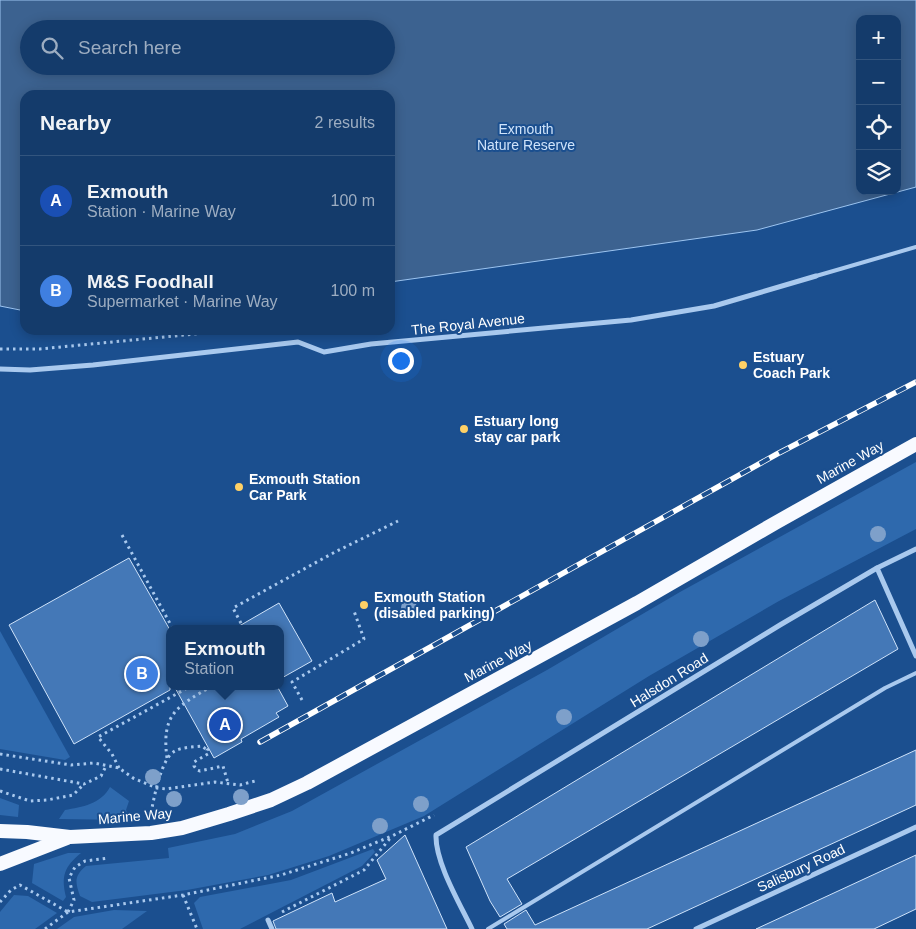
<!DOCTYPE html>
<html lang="en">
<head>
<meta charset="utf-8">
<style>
	:root { --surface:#143b6b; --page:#214673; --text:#f1f3f6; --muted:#9dadc1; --line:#33557e; --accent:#8abfa5 }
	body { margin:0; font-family:Helvetica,sans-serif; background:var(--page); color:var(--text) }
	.controls { position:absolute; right:15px; top:15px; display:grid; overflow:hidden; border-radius:10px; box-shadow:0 2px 12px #0003 }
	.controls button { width:45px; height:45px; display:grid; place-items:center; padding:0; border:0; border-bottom:1px solid var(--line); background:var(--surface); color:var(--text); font:25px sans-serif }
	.you { position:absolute; left:400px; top:360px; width:18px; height:18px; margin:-12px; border:4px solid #fff; border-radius:50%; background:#1a73e8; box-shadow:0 0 0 8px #1a73e833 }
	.badge { display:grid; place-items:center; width:32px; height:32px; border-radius:50%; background:var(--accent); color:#fff; font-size:16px; font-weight:700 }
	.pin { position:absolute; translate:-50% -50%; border:2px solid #fff; box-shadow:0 1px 5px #0006 }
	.popup { position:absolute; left:166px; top:625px; width:118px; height:65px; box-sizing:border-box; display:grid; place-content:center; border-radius:10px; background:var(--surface); filter:drop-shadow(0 1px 4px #0005); font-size:16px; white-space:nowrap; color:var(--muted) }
	.popup b { font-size:19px; color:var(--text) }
	.popup::after { content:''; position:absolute; left:50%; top:100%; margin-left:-10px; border:10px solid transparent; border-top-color:var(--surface) }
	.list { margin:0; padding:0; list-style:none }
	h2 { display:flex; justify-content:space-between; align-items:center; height:65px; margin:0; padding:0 20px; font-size:21px }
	h2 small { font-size:16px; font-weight:400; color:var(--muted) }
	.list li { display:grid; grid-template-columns:32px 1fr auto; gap:15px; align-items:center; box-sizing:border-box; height:90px; padding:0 20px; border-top:1px solid var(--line) }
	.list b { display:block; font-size:19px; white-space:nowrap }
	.list p { margin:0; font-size:16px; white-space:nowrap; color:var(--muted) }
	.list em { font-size:16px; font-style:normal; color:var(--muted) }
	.icon { flex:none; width:28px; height:28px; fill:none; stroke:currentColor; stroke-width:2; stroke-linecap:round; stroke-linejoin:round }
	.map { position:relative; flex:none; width:916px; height:929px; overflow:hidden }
	.search { position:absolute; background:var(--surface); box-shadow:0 2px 12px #0003; left:20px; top:20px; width:375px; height:55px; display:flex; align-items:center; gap:12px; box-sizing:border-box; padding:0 18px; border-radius:28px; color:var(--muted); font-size:19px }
	.panel { position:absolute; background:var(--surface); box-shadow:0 2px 12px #0003; left:20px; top:90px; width:375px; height:245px; border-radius:15px }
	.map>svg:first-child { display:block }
	.green { fill:#2e69ad }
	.water { fill:#3c6290; stroke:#9cc4f0; fill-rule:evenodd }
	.building { fill:#4478b7; stroke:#cfe3fa }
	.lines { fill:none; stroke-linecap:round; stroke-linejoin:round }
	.path { stroke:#a9c9ee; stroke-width:3; stroke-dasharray:2.5 4; stroke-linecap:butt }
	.service { stroke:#a9c9ee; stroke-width:4 }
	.minor { stroke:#a9c9ee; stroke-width:5 }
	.trunk { stroke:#f8faff; stroke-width:14 }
	.rail-casing { stroke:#fff; stroke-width:5.5 }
	.rail { stroke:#1b4f8f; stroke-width:4; stroke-dasharray:11; stroke-linecap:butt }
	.tree { fill:#7ea0ca }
	.poi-dot { fill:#ffd166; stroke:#1b4f8f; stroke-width:2 }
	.labels { text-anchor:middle; stroke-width:4; stroke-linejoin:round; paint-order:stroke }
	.park-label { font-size:14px; fill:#cfe3fa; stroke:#1b4f8f }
	.street-label { font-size:14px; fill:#fff; stroke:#1b4f8f }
	.poi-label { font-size:14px; font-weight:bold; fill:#fff; stroke:#1b4f8f; text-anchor:start }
</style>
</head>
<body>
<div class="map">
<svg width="916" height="929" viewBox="0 0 916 929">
	<rect width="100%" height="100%" fill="#1b4f8f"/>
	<!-- green -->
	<g class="green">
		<path d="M 916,462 L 916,529 L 779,601 L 649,676 L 424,816 L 329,856 L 268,875 L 187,890 L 92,902 L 80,896 C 75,882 74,876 86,866 L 169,858 L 168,848 L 235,834 L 292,811 L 547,670 L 680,592 Z"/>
		<path d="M 0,631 L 70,757 L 65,760 L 0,749 Z"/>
		<path d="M 110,787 L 129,801 L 126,810 L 130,820 L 59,819 L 65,810 C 82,807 101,804 110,787 Z"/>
		<path d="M 0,798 L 19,805 L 18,817 L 0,815 Z"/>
		<path d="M 373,849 L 375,852 L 362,866 L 240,929 L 203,929 L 194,903 L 200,897 L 291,880 Z"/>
		<path d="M 68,853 L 81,853 C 64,867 61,876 66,897 L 63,901 L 32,883 L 34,864 Z"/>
		<path d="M 14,895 L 28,896 L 57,913 L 35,929 L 0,929 L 0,912 Z"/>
		<path d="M 114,910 L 147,911 L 122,929 L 57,929 L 74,917 Z"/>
	</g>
	<!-- water -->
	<path class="water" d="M 0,0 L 916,0 L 916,187 L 757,230 L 390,282 L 390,95 L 25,95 L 25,311 L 0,306 ZM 860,19 L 897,19 L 897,191 L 860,191 ZM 29,29 L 386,29 L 386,66 L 29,66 Z"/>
	<!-- building -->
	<g class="building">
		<path d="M 129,558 L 170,630 L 170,690 L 74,744 L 9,625 Z"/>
		<path d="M 875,600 L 898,649 L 507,879 L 522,904 L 500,917 L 490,901 L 466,847 Z"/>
		<path d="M 279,603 L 312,661 L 280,679 L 280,629 L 234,629 Z"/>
		<path d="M 174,686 L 277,686 L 288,706 L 276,713 L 279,717 L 241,739 L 242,742 L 214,758 Z"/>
		<path d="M 916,750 L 916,805 L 647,929 L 507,929 L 504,924 L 526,910 L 535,925 Z"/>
		<path d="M 405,835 L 447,929 L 276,929 L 273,921 L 332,893 L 335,902 L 386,879 L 377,860 Z"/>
		<path d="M 916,855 L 916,909 L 874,929 L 756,929 Z"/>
	</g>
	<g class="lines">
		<!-- path -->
		<g class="path">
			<path d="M 0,349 L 40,349 L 216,332"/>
			<path d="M 122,535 L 173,629"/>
			<path d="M 244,629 L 233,608 L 335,552 L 398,521"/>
			<path d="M 302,700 L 292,682 L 364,639 L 354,611"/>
			<path d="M 209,749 L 207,750 L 208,754 L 194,762 L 194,766 L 197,770 L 200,771 L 223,766 L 228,783"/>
			<path d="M 0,754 L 71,765 L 94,763 L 119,768 L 133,778 L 157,788 L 166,789 L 215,782 L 240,785 L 255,781"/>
			<path d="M 167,758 C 161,713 178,706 212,686"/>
			<path d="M 119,768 L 112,754 L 98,737 L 191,686"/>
			<path d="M 0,769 L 84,784 L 101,776 L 106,766"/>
			<path d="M 0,791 L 30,801 L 47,800 L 73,795 L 84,784"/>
			<path d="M 151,813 C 154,798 161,758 175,751 C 182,747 194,747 202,746 L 207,750"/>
			<path d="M 183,895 L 197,929"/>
			<path d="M 0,902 L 11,890 L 20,885 L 68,912"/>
			<path d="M 68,912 L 74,900 L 69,878 L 75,867 L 85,861 L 109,858"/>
			<path d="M 282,912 L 364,870 L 392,836"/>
			<path d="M 45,929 L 68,912 L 183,895 L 281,875 L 351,853 L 392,836 L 434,815"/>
		</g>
		<!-- service -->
		<g class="service">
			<path d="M 816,276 L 916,247"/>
			<path d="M 488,929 L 885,688 L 916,673"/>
		</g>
		<!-- minor -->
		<g class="minor">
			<path d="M 0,369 L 30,370 L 93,365 L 298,342 L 324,352 L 371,344 L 631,320 L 714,306 L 816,276"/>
			<path d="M 877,568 L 916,656"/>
			<path d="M 268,920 L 272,929"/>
			<path d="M 472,929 C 460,904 435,862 436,835 L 780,625 L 877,568 L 916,549"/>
			<path d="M 696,929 L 916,827"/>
		</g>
		<!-- trunk -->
		<g class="trunk">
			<path d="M 0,831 L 27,832 L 70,837 L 151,833 L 182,828 L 229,814 L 271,800 L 307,783 L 637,603 L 777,522 L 916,444"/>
			<path d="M 0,864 L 67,838"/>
		</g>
		<defs>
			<path id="rail" d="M 260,742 L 777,454 L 916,382"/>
		</defs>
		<!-- rail casing -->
		<use href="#rail" class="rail-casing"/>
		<!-- rail -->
		<use href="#rail" class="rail"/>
	</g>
	<!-- trees -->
	<g class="tree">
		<circle cx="878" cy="534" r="8"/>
		<circle cx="409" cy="608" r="8"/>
		<circle cx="701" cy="639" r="8"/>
		<circle cx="564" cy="717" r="8"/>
		<circle cx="153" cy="777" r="8"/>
		<circle cx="241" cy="797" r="8"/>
		<circle cx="174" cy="799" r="8"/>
		<circle cx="421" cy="804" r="8"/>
		<circle cx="380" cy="826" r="8"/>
	</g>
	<!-- markers -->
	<g class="poi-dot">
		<circle cx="743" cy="365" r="5"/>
		<circle cx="464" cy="429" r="5"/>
		<circle cx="239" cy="487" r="5"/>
		<circle cx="364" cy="605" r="5"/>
	</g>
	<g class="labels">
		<!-- park labels -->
		<g class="park-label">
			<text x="526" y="134">Exmouth<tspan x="526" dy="16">Nature Reserve</tspan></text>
		</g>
		<!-- street labels -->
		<g class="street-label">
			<text transform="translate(468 324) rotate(-6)" y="5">The Royal Avenue</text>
			<text transform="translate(850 462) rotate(-29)" y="5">Marine Way</text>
			<text transform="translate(498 661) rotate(-28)" y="5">Marine Way</text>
			<text transform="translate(669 680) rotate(-32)" y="5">Halsdon Road</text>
			<text transform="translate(135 816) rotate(-5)" y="5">Marine Way</text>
			<text transform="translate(801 868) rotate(-25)" y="5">Salisbury Road</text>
		</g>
		<!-- poi labels -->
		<g class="poi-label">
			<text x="753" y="362">Estuary<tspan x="753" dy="16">Coach Park</tspan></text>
			<text x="474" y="426">Estuary long<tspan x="474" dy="16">stay car park</tspan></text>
			<text x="249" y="484">Exmouth Station<tspan x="249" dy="16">Car Park</tspan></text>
			<text x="374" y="602">Exmouth Station<tspan x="374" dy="16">(disabled parking)</tspan></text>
		</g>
	</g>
</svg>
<div class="controls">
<button>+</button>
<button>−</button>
<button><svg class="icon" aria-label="locate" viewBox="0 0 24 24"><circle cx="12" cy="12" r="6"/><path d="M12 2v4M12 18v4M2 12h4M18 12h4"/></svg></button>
<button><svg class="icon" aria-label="layers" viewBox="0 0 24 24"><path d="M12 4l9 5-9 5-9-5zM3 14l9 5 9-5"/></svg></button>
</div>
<div class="you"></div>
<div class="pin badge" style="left:225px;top:725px;background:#1a4fb4">A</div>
<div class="popup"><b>Exmouth</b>Station</div>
<div class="pin badge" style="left:142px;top:674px;background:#3f7fe0">B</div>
<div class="search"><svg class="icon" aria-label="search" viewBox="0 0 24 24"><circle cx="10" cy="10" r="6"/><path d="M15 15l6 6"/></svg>Search here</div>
<section class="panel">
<h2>Nearby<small>2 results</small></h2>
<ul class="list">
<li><span class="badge" style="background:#1a4fb4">A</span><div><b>Exmouth</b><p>Station · Marine Way</p></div><em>100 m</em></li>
<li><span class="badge" style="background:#3f7fe0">B</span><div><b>M&amp;S Foodhall</b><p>Supermarket · Marine Way</p></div><em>100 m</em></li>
</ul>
</section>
</div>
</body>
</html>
